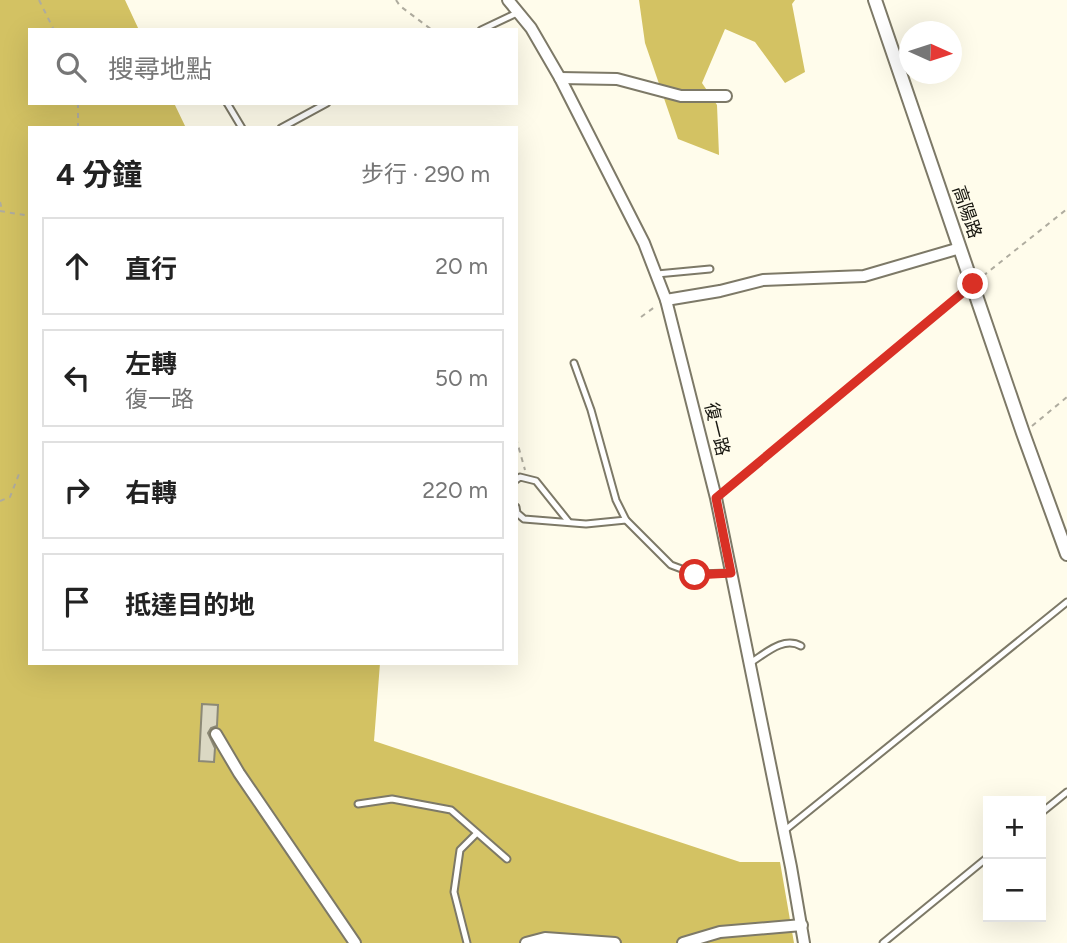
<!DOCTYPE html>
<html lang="zh-TW">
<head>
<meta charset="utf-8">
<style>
	:root { --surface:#fff; --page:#f6f6f6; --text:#222; --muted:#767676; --line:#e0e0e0 }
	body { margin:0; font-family:Figtree,"Noto Sans TC",sans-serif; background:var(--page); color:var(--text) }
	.controls { position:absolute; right:21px; bottom:21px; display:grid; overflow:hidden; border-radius:0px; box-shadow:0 7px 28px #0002 }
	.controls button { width:63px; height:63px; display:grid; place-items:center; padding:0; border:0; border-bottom:2px solid var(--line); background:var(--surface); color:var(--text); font:35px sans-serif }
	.compass { position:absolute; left:899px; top:21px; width:63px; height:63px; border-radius:50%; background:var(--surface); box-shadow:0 7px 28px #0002; rotate:93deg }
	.stop { position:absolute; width:21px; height:21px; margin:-16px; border:5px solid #d93025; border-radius:50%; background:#fff }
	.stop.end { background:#d93025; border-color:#fff; box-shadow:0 2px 7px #0008 }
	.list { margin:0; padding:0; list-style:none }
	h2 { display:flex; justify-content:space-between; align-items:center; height:91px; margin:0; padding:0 28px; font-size:30px }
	h2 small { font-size:23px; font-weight:400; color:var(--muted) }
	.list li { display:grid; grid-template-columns:46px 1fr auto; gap:21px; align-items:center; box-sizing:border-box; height:98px; margin:0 14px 14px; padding:0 14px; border:2px solid var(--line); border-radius:0px }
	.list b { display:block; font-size:26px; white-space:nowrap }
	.list p { margin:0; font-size:23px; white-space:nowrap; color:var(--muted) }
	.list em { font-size:23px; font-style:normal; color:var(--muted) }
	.icon { flex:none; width:38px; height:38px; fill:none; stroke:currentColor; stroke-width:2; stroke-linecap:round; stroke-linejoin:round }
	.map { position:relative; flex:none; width:1067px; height:943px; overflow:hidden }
	.search { position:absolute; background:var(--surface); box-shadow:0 7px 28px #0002; left:28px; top:28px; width:490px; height:77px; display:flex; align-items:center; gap:18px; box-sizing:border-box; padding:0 24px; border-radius:0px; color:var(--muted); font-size:26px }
	.panel { position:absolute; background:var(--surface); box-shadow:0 7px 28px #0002; left:28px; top:126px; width:490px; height:539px; border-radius:0px }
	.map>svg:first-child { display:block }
	.forest { fill:#d3c263 }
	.building { fill:#dbd8c3; stroke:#8c8976; stroke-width:2 }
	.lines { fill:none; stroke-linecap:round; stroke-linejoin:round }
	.service-casing { stroke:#7d7967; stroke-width:9 }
	.minor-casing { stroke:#7d7967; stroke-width:14 }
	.tertiary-casing { stroke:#7d7967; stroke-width:16 }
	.path { stroke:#afac9f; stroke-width:2; stroke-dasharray:5 5; stroke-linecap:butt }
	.service { stroke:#fff; stroke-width:5 }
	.minor { stroke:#fff; stroke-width:10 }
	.tertiary { stroke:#fff; stroke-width:12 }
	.route { stroke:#d93025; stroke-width:9 }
	.labels { text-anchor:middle; stroke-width:5; stroke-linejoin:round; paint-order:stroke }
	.street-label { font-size:18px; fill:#181710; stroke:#fffceb }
</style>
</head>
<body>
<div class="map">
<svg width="1067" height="943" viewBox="0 0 1067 943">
	<rect width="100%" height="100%" fill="#fffceb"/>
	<!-- forest -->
	<g class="forest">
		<path d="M 0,0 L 125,0 L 139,30 L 30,30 L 30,103 L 174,103 L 186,128 L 30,128 L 30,663 L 380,663 L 374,741 L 740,862 L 780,862 L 794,943 L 0,943 Z"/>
		<path d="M 639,0 L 795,0 L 792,4 L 805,72 L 785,83 L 755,42 L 725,29 L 702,83 L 717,105 L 719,155 L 678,139 L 645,43 Z"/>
	</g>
	<!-- building -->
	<path class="building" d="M 202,704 L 218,705 L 217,726 L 211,728 L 208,733 L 215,748 L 214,762 L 199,761 Z"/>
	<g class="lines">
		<defs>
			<g id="service">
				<path d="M 481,30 L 519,12"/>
				<path d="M 227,103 L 242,128"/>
				<path d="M 281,128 L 327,103"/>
				<path d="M 657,274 L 710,269"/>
				<path d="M 574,363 L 591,410 L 616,500 L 626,520 L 671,565 L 695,574 L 731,573"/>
				<path d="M 516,480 L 520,477 L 536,481 L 568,521"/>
				<path d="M 516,507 L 517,513 L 524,519 L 586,524 L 626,520"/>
				<path d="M 750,663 C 765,654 783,636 801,646"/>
				<path d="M 358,804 L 392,799 L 451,810 L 507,859"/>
				<path d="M 1041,813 L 1067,792"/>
				<path d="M 784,831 L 1067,602"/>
				<path d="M 467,943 L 454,892 L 460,850 L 477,833"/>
				<path d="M 883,943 L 988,857"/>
			</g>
			<g id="minor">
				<path d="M 508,0 L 531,28 L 560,78 L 644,243 L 666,300 L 716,498 L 791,867 L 804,943"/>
				<path d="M 560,78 L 617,79 L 681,96 L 726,96"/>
				<path d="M 666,300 L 720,291 L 763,280 L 864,276 L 960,248"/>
				<path d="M 216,734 L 239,773 L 355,943"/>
				<path d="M 526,943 L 545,938 L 615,943"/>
				<path d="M 683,943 L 720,932 L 802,925"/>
			</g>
			<path id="tertiary" d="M 875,0 L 1023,433 L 1067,554"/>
		</defs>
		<!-- service casing -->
		<use href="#service" class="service-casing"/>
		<!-- minor casing -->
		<use href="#minor" class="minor-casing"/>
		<!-- tertiary casing -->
		<use href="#tertiary" class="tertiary-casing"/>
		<!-- path -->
		<g class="path">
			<path d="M 39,0 L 54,30"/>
			<path d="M 396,0 L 400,6 L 432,30"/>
			<path d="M 78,128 L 78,103"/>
			<path d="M 0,202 L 2,210"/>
			<path d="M 0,211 L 30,216"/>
			<path d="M 983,276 L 1067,209"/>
			<path d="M 641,317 L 656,306"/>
			<path d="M 1032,426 L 1067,397"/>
			<path d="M 516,438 L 525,470"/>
			<path d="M 725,490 L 962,293"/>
			<path d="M 0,501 L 10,497 L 19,474"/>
		</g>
		<!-- service -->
		<use href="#service" class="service"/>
		<!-- minor -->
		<use href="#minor" class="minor"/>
		<!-- tertiary -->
		<use href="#tertiary" class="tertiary"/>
	</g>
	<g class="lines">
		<!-- route -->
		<path class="route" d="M 695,575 L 731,573 L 716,498 L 973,284"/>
	</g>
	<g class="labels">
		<!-- street labels -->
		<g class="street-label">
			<text transform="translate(967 212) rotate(71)" y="6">高陽路</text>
			<text transform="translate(717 429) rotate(76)" y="6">復一路</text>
		</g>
	</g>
</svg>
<div class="controls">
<button>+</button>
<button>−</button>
</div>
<svg class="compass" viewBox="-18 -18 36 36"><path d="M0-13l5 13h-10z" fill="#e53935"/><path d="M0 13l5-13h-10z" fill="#767676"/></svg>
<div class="stop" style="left:695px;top:575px"></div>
<div class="stop end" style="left:973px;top:284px"></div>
<div class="search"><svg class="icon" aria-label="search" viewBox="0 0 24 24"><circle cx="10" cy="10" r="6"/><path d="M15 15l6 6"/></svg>搜尋地點</div>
<section class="panel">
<h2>4 分鐘<small>步行 · 290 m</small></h2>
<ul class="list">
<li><svg class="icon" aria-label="ahead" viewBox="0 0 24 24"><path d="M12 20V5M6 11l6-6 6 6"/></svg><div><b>直行</b></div><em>20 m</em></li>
<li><svg class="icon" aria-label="left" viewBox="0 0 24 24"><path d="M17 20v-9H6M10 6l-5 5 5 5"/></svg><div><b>左轉</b><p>復一路</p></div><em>50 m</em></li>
<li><svg class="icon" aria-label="right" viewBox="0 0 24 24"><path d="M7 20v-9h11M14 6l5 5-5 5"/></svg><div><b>右轉</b></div><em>220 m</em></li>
<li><svg class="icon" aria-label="arrive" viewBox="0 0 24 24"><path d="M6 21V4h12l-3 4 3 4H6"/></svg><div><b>抵達目的地</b></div></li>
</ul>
</section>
</div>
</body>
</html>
